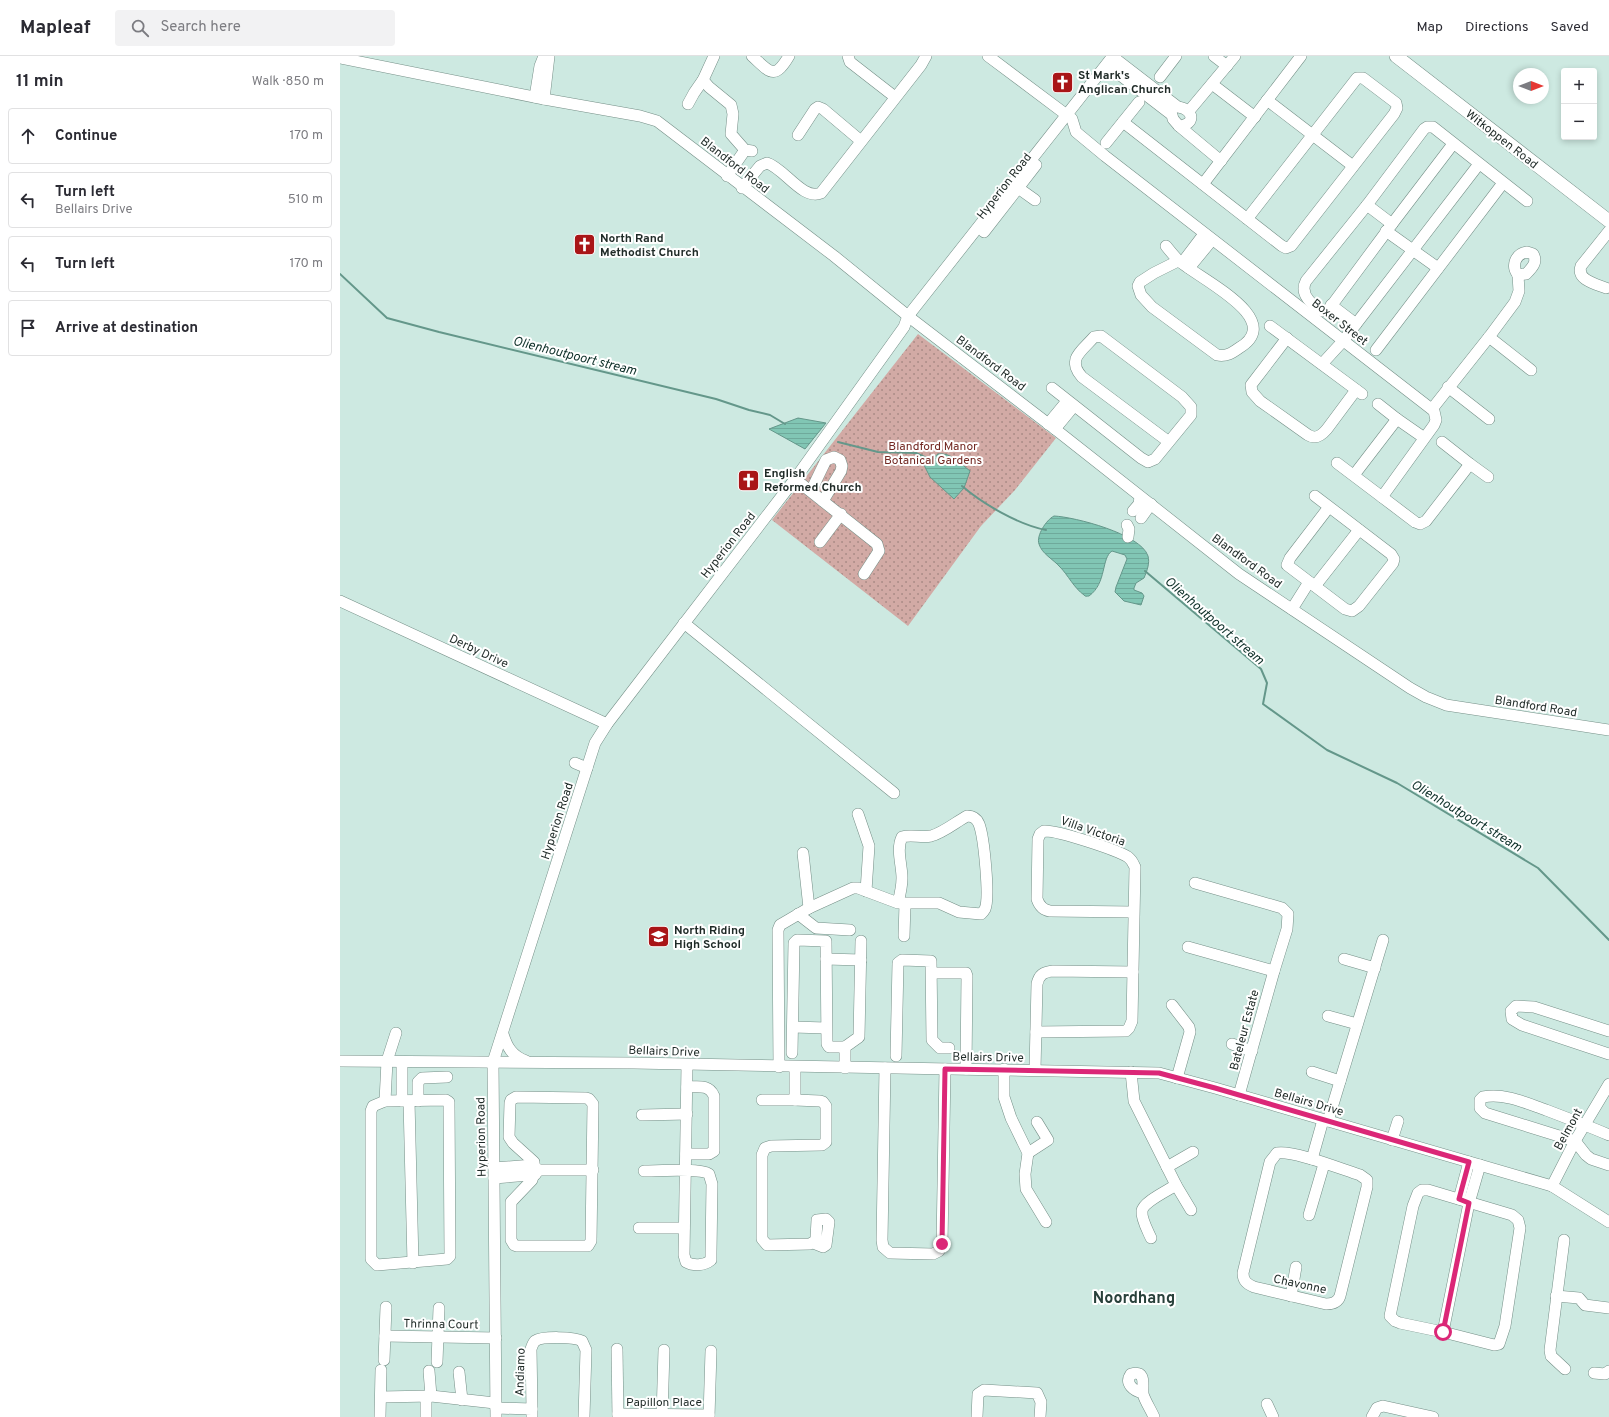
<!DOCTYPE html>
<html lang="en">
<head>
<meta charset="utf-8">
<style>
	:root { --surface:#fff; --page:#f2f2f3; --text:#2b2b33; --muted:#7c7c81; --line:#e1e1e2 }
	body { margin:0; font-family:Overpass,sans-serif; background:var(--page); color:var(--text) }
	.controls { position:absolute; right:12px; top:12px; display:grid; overflow:hidden; border-radius:4px; box-shadow:0 2px 6px #0003 }
	.controls button { width:36px; height:36px; display:grid; place-items:center; padding:0; border:0; border-bottom:1px solid var(--line); background:var(--surface); color:var(--text); font:20px sans-serif }
	.compass { position:absolute; left:1173px; top:12px; width:36px; height:36px; border-radius:50%; background:var(--surface); box-shadow:0 2px 6px #0003; rotate:90deg }
	.stop { position:absolute; width:12px; height:12px; margin:-9px; border:3px solid #db2777; border-radius:50%; background:#fff }
	.stop.end { background:#db2777; border-color:#fff; box-shadow:0 1px 4px #0008 }
	.list { margin:0; padding:0; list-style:none }
	h2 { display:flex; justify-content:space-between; align-items:center; height:52px; margin:0; padding:0 16px; font-size:17px }
	h2 small { font-size:13px; font-weight:400; color:var(--muted) }
	.list li { display:grid; grid-template-columns:26px 1fr auto; gap:12px; align-items:center; box-sizing:border-box; height:56px; margin:0 8px 8px; padding:0 8px; border:1px solid var(--line); border-radius:4px }
	.list b { display:block; font-size:15px; white-space:nowrap }
	.list p { margin:0; font-size:13px; white-space:nowrap; color:var(--muted) }
	.list em { font-size:13px; font-style:normal; color:var(--muted) }
	.icon { flex:none; width:22px; height:22px; fill:none; stroke:currentColor; stroke-width:2; stroke-linecap:round; stroke-linejoin:round }
	.map { position:relative; flex:none; width:1269px; height:1361px; overflow:hidden }
	header { display:flex; align-items:center; gap:24px; box-sizing:border-box; height:56px; padding:0 20px; background:var(--surface); border-bottom:1px solid var(--line) }
	header strong { font-size:19px }
	nav { display:flex; gap:22px; margin-inline-start:auto; font-size:14px }
	.search { width:280px; height:36px; background:var(--page); display:flex; align-items:center; gap:10px; box-sizing:border-box; padding:0 14px; border-radius:4px; color:var(--muted); font-size:15px }
	main { display:flex }
	aside { flex:1; background:var(--surface) }
	.map>svg:first-child { display:block }
	.park { fill:url(#park-dots) }
	.water { fill:url(#water-rules); stroke:#64978a }
	.lines { fill:none; stroke-linecap:round; stroke-linejoin:round }
	.stream { stroke:#64978a; stroke-width:2 }
	.minor-casing { stroke:#758f87; stroke-width:12 }
	.major-casing { stroke:#758f87; stroke-width:14 }
	.minor { stroke:#fff; stroke-width:11 }
	.major { stroke:#fff; stroke-width:13 }
	.route { stroke:#db2777; stroke-width:5 }
	.labels { text-anchor:middle; stroke-width:4; stroke-linejoin:round; paint-order:stroke }
	.poi-label { font-size:12px; font-weight:bold; fill:#1f2a27; stroke:#fff; text-anchor:start }
	.street-label { font-size:12px; fill:#1f2a27; stroke:#fff }
	.park-label { font-size:12px; fill:#732923; stroke:#fff }
	.water-label { font-size:13px; font-style:italic; fill:#0e3029; stroke:#fff }
	.district-label { font-size:16px; font-weight:bold; fill:#29413b; stroke:#fff }
</style>
</head>
<body>
<header>
<strong>Mapleaf</strong>
<div class="search"><svg class="icon" aria-label="search" viewBox="0 0 24 24"><circle cx="10" cy="10" r="6"/><path d="M15 15l6 6"/></svg>Search here</div>
<nav><a>Map</a><a>Directions</a><a>Saved</a></nav>
</header>
<main>
<aside>
<h2>11 min<small>Walk · 850 m</small></h2>
<ul class="list">
<li><svg class="icon" aria-label="ahead" viewBox="0 0 24 24"><path d="M12 20V5M6 11l6-6 6 6"/></svg><div><b>Continue</b></div><em>170 m</em></li>
<li><svg class="icon" aria-label="left" viewBox="0 0 24 24"><path d="M17 20v-9H6M10 6l-5 5 5 5"/></svg><div><b>Turn left</b><p>Bellairs Drive</p></div><em>510 m</em></li>
<li><svg class="icon" aria-label="left" viewBox="0 0 24 24"><path d="M17 20v-9H6M10 6l-5 5 5 5"/></svg><div><b>Turn left</b></div><em>170 m</em></li>
<li><svg class="icon" aria-label="arrive" viewBox="0 0 24 24"><path d="M6 21V4h12l-3 4 3 4H6"/></svg><div><b>Arrive at destination</b></div></li>
</ul>
</aside>
<div class="map">
<svg width="1269" height="1361" viewBox="0 0 1269 1361">
	<defs>
		<pattern id="park-dots" width="8" height="8" patternUnits="userSpaceOnUse"><rect width="8" height="8" fill="#d2aaa5"/><path d="M2 2h.1M6 6h.1" fill="none" stroke="#aa8b86" stroke-width="1.8" stroke-linecap="round"/></pattern>
		<pattern id="water-rules" width="6" height="5" patternUnits="userSpaceOnUse"><rect width="6" height="5" fill="#81c6b4"/><path d="M0 2.5h6" fill="none" stroke="#6faa9b"/></pattern>
	</defs>
	<rect width="100%" height="100%" fill="#cde9e1"/>
	<!-- park -->
	<path class="park" d="M 578,278 L 716,382 L 675,434 L 641,470 L 568,570 L 432,464 Z"/>
	<!-- water -->
	<g class="water">
		<path d="M 458,362 L 486,367 L 465,393 L 429,373 Z"/>
		<path d="M 598,398 C 611,396 621,408 630,415 L 624,432 L 614,443 L 590,421 L 584,409 Z"/>
		<path d="M 714,460 C 735,461 801,478 808,500 C 810,507 807,515 804,522 L 796,527 L 794,532 L 794,534 L 802,537 L 804,540 L 801,549 L 784,545 L 775,536 L 776,531 L 787,503 L 785,499 L 772,495 C 761,502 767,527 749,540 C 746,540 746,541 744,539 C 734,532 728,519 720,511 C 713,503 702,498 699,488 C 696,480 706,464 714,460 Z"/>
	</g>
	<g class="lines">
		<!-- stream -->
		<g class="stream">
			<path d="M 0,218 L 47,262 L 99,276 L 376,343 L 409,354 L 430,359 L 445,368"/>
			<path d="M 498,386 L 538,396 L 576,397 L 591,404"/>
			<path d="M 622,430 C 643,448 679,469 706,474"/>
			<path d="M 805,515 L 921,613 L 927,627 L 923,648 L 987,694 L 1057,727 L 1198,812 L 1269,884"/>
		</g>
		<defs>
			<g id="minor">
				<path d="M 412,0 C 430,16 434,25 449,0"/>
				<path d="M 508,0 L 510,6 L 555,41"/>
				<path d="M 648,0 L 732,63 L 736,76 L 765,100 L 1094,355 L 1096,364 L 1094,369 L 1042,441 L 997,407"/>
				<path d="M 874,0 L 887,10"/>
				<path d="M 0,2 L 204,43 L 300,60 L 317,65 L 494,200 L 573,264 L 715,373 L 899,518 L 1070,632 L 1086,641 L 1106,649 L 1269,674"/>
				<path d="M 767,9 L 832,59 L 833,63 L 839,70 C 856,69 854,53 838,51 L 773,1"/>
				<path d="M 820,21 L 836,0"/>
				<path d="M 363,24 L 369,31 L 391,49 L 393,58 L 391,78 L 405,94 L 412,95"/>
				<path d="M 872,28 L 915,61"/>
				<path d="M 195,41 L 200,10 L 204,0"/>
				<path d="M 204,43 L 209,0"/>
				<path d="M 927,44 L 1013,110"/>
				<path d="M 348,48 L 354,37 L 363,24 L 374,0"/>
				<path d="M 849,55 L 895,0"/>
				<path d="M 783,66 L 942,190 L 946,192 L 951,190 L 1054,58 L 1057,52 L 1056,47 L 1023,22 L 1017,22 L 907,163"/>
				<path d="M 839,70 L 881,105"/>
				<path d="M 458,79 L 475,53 L 478,51 L 483,53 L 521,85"/>
				<path d="M 766,87 L 799,46"/>
				<path d="M 1113,88 L 1052,168 L 989,253 L 982,255 C 972,249 959,238 966,225 L 1027,149 L 1084,73 L 1087,71 L 1093,71 L 1187,145"/>
				<path d="M 387,120 L 405,94"/>
				<path d="M 863,128 L 961,0"/>
				<path d="M 674,129 L 695,144"/>
				<path d="M 402,132 L 420,110 L 427,107 C 444,112 463,145 481,137 L 581,9 L 586,0"/>
				<path d="M 1027,149 L 1052,168"/>
				<path d="M 1046,175 L 1098,212"/>
				<path d="M 644,176 L 696,109"/>
				<path d="M 826,190 C 830,195 834,200 838,204 C 857,222 948,263 899,292 C 892,297 886,301 877,299 L 812,251 L 801,239 L 798,230 L 800,226 L 814,217 L 838,205"/>
				<path d="M 1187,196 L 1193,198 C 1198,206 1192,212 1186,218 L 1178,219 C 1171,210 1175,198 1187,196 Z"/>
				<path d="M 842,207 L 864,178"/>
				<path d="M 849,212 L 872,184"/>
				<path d="M 1266,232 C 1256,228 1236,224 1241,210 L 1269,175"/>
				<path d="M 991,249 L 1016,268"/>
				<path d="M 930,270 L 1022,338"/>
				<path d="M 1149,281 L 1191,314"/>
				<path d="M 947,282 L 911,329 L 912,336 L 920,345 L 968,379 C 976,384 982,379 987,373 L 1016,334"/>
				<path d="M 1036,294 L 1163,127"/>
				<path d="M 982,308 L 1003,285 L 1139,108"/>
				<path d="M 1108,331 L 1149,363"/>
				<path d="M 712,332 L 801,402 L 808,406 L 815,403 L 851,359 L 851,351 L 842,341 L 761,280 L 754,281 C 742,295 726,303 742,321 L 829,386"/>
				<path d="M 1092,353 L 1149,281 L 1175,246 L 1179,235 L 1178,219"/>
				<path d="M 1057,363 L 1080,379"/>
				<path d="M 708,368 L 727,345"/>
				<path d="M 715,373 L 734,350"/>
				<path d="M 1102,386 L 1130,408"/>
				<path d="M 1014,419 L 1057,363 L 1038,348"/>
				<path d="M 455,423 L 537,488 L 539,495 L 524,518"/>
				<path d="M 471,435 L 486,404 L 494,401 L 500,404 L 502,410 L 501,415 L 483,445"/>
				<path d="M 975,440 L 1051,498 L 1054,503 L 1053,507 L 1019,550 L 1012,555 L 1005,553 L 947,509 L 950,502 L 989,451"/>
				<path d="M 1042,441 L 1075,466 L 1080,468 L 1086,465 L 1130,408 L 1148,421"/>
				<path d="M 793,455 L 799,448 L 800,441"/>
				<path d="M 801,462 L 811,448"/>
				<path d="M 787,469 L 789,473 L 788,481"/>
				<path d="M 480,486 L 501,458"/>
				<path d="M 975,530 L 1019,474"/>
				<path d="M 0,545 L 267,668"/>
				<path d="M 952,553 L 969,526"/>
				<path d="M 344,567 L 554,737"/>
				<path d="M 235,707 L 247,712"/>
				<path d="M 518,758 L 529,790 L 526,835"/>
				<path d="M 463,797 L 469,852"/>
				<path d="M 855,827 L 942,852 L 948,858 L 947,873 L 934,915 L 899,1039"/>
				<path d="M 458,858 L 476,872 L 510,874"/>
				<path d="M 564,880 L 565,848"/>
				<path d="M 848,891 L 934,915"/>
				<path d="M 486,903 L 521,904"/>
				<path d="M 1004,903 L 1035,912"/>
				<path d="M 592,917 L 626,917 L 627,920 L 626,1013"/>
				<path d="M 832,949 L 849,971 L 850,976 L 837,1022"/>
				<path d="M 988,960 L 1017,968"/>
				<path d="M 453,971 L 486,972"/>
				<path d="M 1269,975 L 1194,951 L 1176,950 L 1171,955 L 1172,963 L 1182,969 L 1269,998"/>
				<path d="M 696,976 L 786,975 L 789,972 L 792,965 L 795,811 C 793,807 792,804 788,801 C 777,794 717,774 704,775 L 700,778 L 698,783 L 697,843 C 699,849 703,854 710,855 L 793,856"/>
				<path d="M 163,978 C 167,991 172,1000 186,1005"/>
				<path d="M 892,988 L 912,995"/>
				<path d="M 452,997 L 454,887 L 457,884 L 486,885 L 487,988 L 489,991 L 505,991"/>
				<path d="M 556,1000 L 558,907 L 562,904 L 591,905 L 592,984 L 600,992 L 609,992"/>
				<path d="M 0,1005 L 294,1007 L 819,1017 L 875,1032 L 1212,1130 L 1269,1166"/>
				<path d="M 439,1011 L 438,874 L 440,869 L 469,852 L 513,832 L 518,832 L 558,847 L 599,847 L 619,856 L 641,858 C 642,857 644,855 645,853 C 650,842 644,781 639,768 C 637,763 633,760 627,760 C 616,766 603,777 591,780 C 581,782 571,778 562,781 C 556,793 562,809 562,822 C 562,831 560,839 558,847"/>
				<path d="M 455,1011 L 455,1044 L 480,1045 L 483,1046 L 486,1050 L 486,1086 L 482,1089 L 431,1090 L 425,1092 L 422,1099 L 422,1183 L 427,1189 L 470,1188 L 475,1185 L 476,1182 L 477,1164 L 486,1163 L 489,1166 L 486,1189 L 483,1191 L 473,1187"/>
				<path d="M 505,1012 L 505,991 L 519,981 L 521,885"/>
				<path d="M 545,1012 L 542,1184 L 543,1191 L 550,1197 L 593,1198 L 599,1195 L 602,1188 L 605,1013"/>
				<path d="M 664,1013 L 664,1041 L 671,1062 L 688,1097 L 685,1118 L 686,1133 L 706,1166"/>
				<path d="M 695,1014 L 697,928 C 699,919 703,916 713,915 L 793,916"/>
				<path d="M 791,1016 L 794,1045 L 836,1129 L 851,1154"/>
				<path d="M 972,1016 L 1000,1025"/>
				<path d="M 106,1044 L 109,1046 L 109,1049 L 110,1200 L 107,1203 L 37,1209 L 31,1203 L 31,1055 L 33,1050 L 45,1045 Z"/>
				<path d="M 422,1044 L 455,1044"/>
				<path d="M 45,1045 L 47,1005 L 56,977"/>
				<path d="M 62,1045 L 62,1006"/>
				<path d="M 69,1045 L 73,1207"/>
				<path d="M 78,1045 L 78,1026 L 82,1022 L 107,1021"/>
				<path d="M 302,1059 L 347,1058"/>
				<path d="M 988,1065 L 1043,884"/>
				<path d="M 1269,1079 C 1248,1070 1227,1062 1206,1054 C 1186,1047 1165,1037 1143,1041 L 1140,1044 L 1140,1052 L 1145,1057 L 1235,1085 L 1246,1099 L 1251,1103 L 1269,1109"/>
				<path d="M 1052,1084 L 1058,1065"/>
				<path d="M 688,1097 L 708,1084 L 697,1066"/>
				<path d="M 937,1097 C 954,1094 1001,1113 1020,1119 L 1027,1124 L 1027,1131 L 1000,1240 C 998,1246 993,1248 986,1248 L 914,1231 C 907,1228 903,1225 903,1217 L 930,1106 Z"/>
				<path d="M 346,1098 L 369,1098 L 374,1095 L 374,1040 C 369,1028 358,1031 347,1031"/>
				<path d="M 972,1103 L 983,1064"/>
				<path d="M 827,1111 L 853,1096"/>
				<path d="M 154,1112 L 193,1109 L 197,1113 L 197,1116 L 195,1119 L 190,1119 L 188,1117 L 187,1113 L 189,1110"/>
				<path d="M 198,1114 L 253,1114"/>
				<path d="M 304,1115 C 318,1115 360,1112 369,1118 L 372,1128 L 371,1196 L 371,1204 C 364,1210 353,1210 346,1206 L 344,1199 C 345,1136 346,1073 347,1009"/>
				<path d="M 193,1120 L 192,1124 L 171,1146 L 171,1184 L 174,1189 L 177,1190 L 248,1190 L 251,1185 L 253,1048 L 249,1043 L 246,1042 L 176,1041 L 171,1044 L 170,1047 L 169,1081 L 173,1087 L 194,1106 L 194,1109"/>
				<path d="M 154,1122 L 190,1119"/>
				<path d="M 1212,1130 L 1235,1085 L 1269,1028"/>
				<path d="M 1082,1134 L 1088,1134 L 1172,1159 L 1178,1164 L 1180,1172 L 1165,1270 L 1159,1288 L 1154,1289 L 1103,1276 L 1060,1267 L 1055,1265 L 1050,1260 L 1073,1150 L 1078,1137 Z"/>
				<path d="M 1119,1143 L 1129,1106"/>
				<path d="M 969,1159 L 984,1108"/>
				<path d="M 299,1172 L 344,1172"/>
				<path d="M 811,1182 C 808,1175 801,1163 802,1155 C 803,1146 829,1134 836,1129"/>
				<path d="M 1224,1184 L 1210,1294 L 1211,1300 L 1225,1313"/>
				<path d="M 951,1240 L 956,1211"/>
				<path d="M 1216,1240 L 1239,1242 L 1245,1249 L 1269,1252"/>
				<path d="M 1103,1276 L 1129,1147 L 1140,1109"/>
				<path d="M 45,1280 L 156,1282"/>
				<path d="M 277,1293 L 278,1361"/>
				<path d="M 44,1304 L 46,1251"/>
				<path d="M 97,1306 L 99,1252"/>
				<path d="M 89,1315 L 91,1340"/>
				<path d="M 119,1316 L 122,1344"/>
				<path d="M 1254,1317 L 1265,1318 L 1269,1315"/>
				<path d="M 803,1337 C 794,1335 784,1328 791,1318 C 807,1314 802,1329 803,1338 C 805,1345 811,1354 814,1361"/>
				<path d="M 41,1341 L 91,1340 L 155,1347"/>
				<path d="M 927,1348 L 933,1361"/>
				<path d="M 156,1352 L 192,1353 L 192,1360"/>
				<path d="M 192,1353 L 191,1293 C 192,1290 193,1287 195,1285 C 202,1280 235,1281 242,1285 L 246,1294 L 244,1361"/>
				<path d="M 278,1358 L 369,1359"/>
				<path d="M 40,1361 L 41,1314"/>
				<path d="M 86,1361 L 86,1340"/>
				<path d="M 156,1361 L 153,1006 L 255,687 L 267,668 L 455,423 L 564,271 L 568,260 L 773,0"/>
				<path d="M 322,1361 L 324,1294"/>
				<path d="M 369,1361 L 371,1295"/>
				<path d="M 637,1361 L 638,1338 L 644,1334 L 697,1337 L 701,1346 L 700,1361"/>
				<path d="M 1032,1361 L 1037,1352 L 1043,1350 L 1093,1361"/>
			</g>
			<path id="major" d="M 1056,0 L 1269,165"/>
		</defs>
		<!-- minor casing -->
		<use href="#minor" class="minor-casing"/>
		<!-- major casing -->
		<use href="#major" class="major-casing"/>
		<!-- minor -->
		<use href="#minor" class="minor"/>
		<!-- major -->
		<use href="#major" class="major"/>
	</g>
	<g class="lines">
		<!-- route -->
		<path class="route" d="M 602,1188 L 605,1013 L 819,1017 L 875,1032 L 1129,1106 L 1119,1143 L 1129,1147 L 1103,1276"/>
	</g>
	<!-- icons -->
	<defs>
		<symbol id="church-square" viewBox="-11 -11 22 22"><rect x="-9" y="-9" width="18" height="18" rx="4" fill="#a91517" stroke="#fff"/><path d="M-1.2-6h2.4v3.5h3.3v2.4h-3.3V6h-2.4V-.1h-3.3v-2.4h3.3Z" fill="#fff"/></symbol>
		<symbol id="school-square" viewBox="-11 -11 22 22"><rect x="-9" y="-9" width="18" height="18" rx="4" fill="#a91517" stroke="#fff"/><path d="M0-5L7-2L0 1L-7-2ZM-4 1L0 2.5L4 1V4Q0 6-4 4Z" fill="#fff"/></symbol>
	</defs>
	<g fill-rule="evenodd">
		<use href="#church-square" x="710" y="14" width="25" height="25"/>
		<use href="#church-square" x="232" y="176" width="25" height="25"/>
		<use href="#church-square" x="396" y="412" width="25" height="25"/>
		<use href="#school-square" x="306" y="868" width="25" height="25"/>
	</g>
	<g class="labels">
		<!-- poi labels -->
		<g class="poi-label">
			<text x="738" y="23">St Mark's<tspan x="738" dy="14">Anglican Church</tspan></text>
			<text x="260" y="186">North Rand<tspan x="260" dy="14">Methodist Church</tspan></text>
			<text x="424" y="421">English<tspan x="424" dy="14">Reformed Church</tspan></text>
			<text x="334" y="878">North Riding<tspan x="334" dy="14">High School</tspan></text>
		</g>
		<!-- street labels -->
		<g class="street-label">
			<text transform="translate(1162 83) rotate(38)" y="4">Witkoppen Road</text>
			<text transform="translate(395 109) rotate(38)" y="4">Blandford Road</text>
			<text transform="translate(664 130) rotate(-52)" y="4">Hyperion Road</text>
			<text transform="translate(1000 266) rotate(38)" y="4">Boxer Street</text>
			<text transform="translate(651 307) rotate(37)" y="4">Blandford Road</text>
			<text transform="translate(388 489) rotate(-52)" y="4">Hyperion Road</text>
			<text transform="translate(907 505) rotate(36)" y="4">Blandford Road</text>
			<text transform="translate(139 595) rotate(25)" y="4">Derby Drive</text>
			<text transform="translate(1196 650) rotate(9)" y="4">Blandford Road</text>
			<text transform="translate(217 765) rotate(-72)" y="4">Hyperion Road</text>
			<text transform="translate(753 775) rotate(19)" y="4">Villa Victoria</text>
			<text transform="translate(904 974) rotate(-75)" y="4">Bateleur Estate</text>
			<text transform="translate(324 995) rotate(2)" y="4">Bellairs Drive</text>
			<text transform="translate(648 1001) rotate(1)" y="4">Bellairs Drive</text>
			<text transform="translate(969 1046) rotate(16)" y="4">Bellairs Drive</text>
			<text transform="translate(1228 1073) rotate(-61)" y="4">Belmont</text>
			<text transform="translate(141 1081) rotate(-91)" y="4">Hyperion Road</text>
			<text transform="translate(960 1228) rotate(12)" y="4">Chavonne</text>
			<text transform="translate(101 1268) rotate(1)" y="4">Thrinna Court</text>
			<text transform="translate(180 1316) rotate(-88)" y="4">Andiamo</text>
			<text x="324" y="1350">Papillon Place</text>
		</g>
		<!-- park labels -->
		<g class="park-label">
			<text x="593" y="394">Blandford Manor<tspan x="593" dy="14">Botanical Gardens</tspan></text>
		</g>
		<!-- water labels -->
		<g class="water-label">
			<text transform="translate(235 299) rotate(14)" y="5">Olienhoutpoort stream</text>
			<text transform="translate(875 564) rotate(41)" y="5">Olienhoutpoort stream</text>
			<text transform="translate(1127 759) rotate(31)" y="5">Olienhoutpoort stream</text>
		</g>
		<!-- district labels -->
		<g class="district-label">
			<text x="794" y="1247">Noordhang</text>
		</g>
	</g>
</svg>
<div class="controls">
<button>+</button>
<button>−</button>
</div>
<svg class="compass" viewBox="-18 -18 36 36"><path d="M0-13l5 13h-10z" fill="#e53935"/><path d="M0 13l5-13h-10z" fill="#7c7c81"/></svg>
<div class="stop" style="left:1103px;top:1276px"></div>
<div class="stop end" style="left:602px;top:1188px"></div>
</div>
</main>
</body>
</html>
